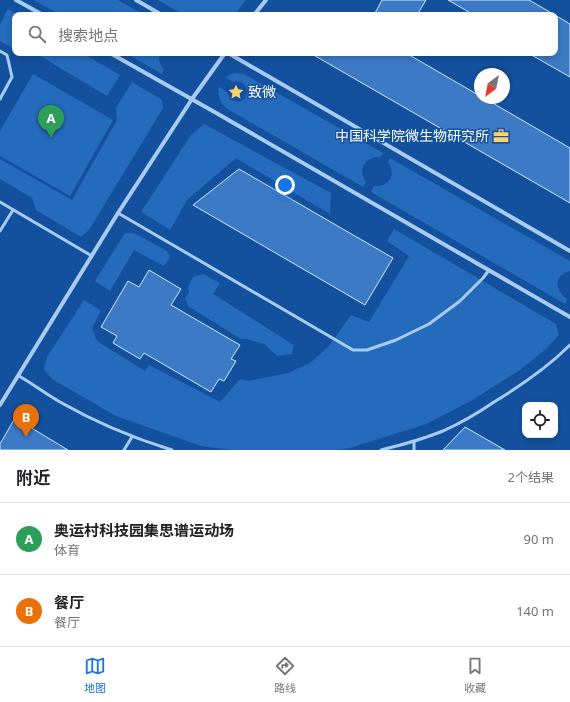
<!DOCTYPE html>
<html lang="zh">
<head>
<meta charset="utf-8">
<style>
	:root { --surface:#fff; --page:#f2f2f2; --text:#202124; --muted:#757577; --line:#e0e0e0; --accent:#1a73e8 }
	body { margin:0; font-family:"Noto Sans","Noto Sans SC",sans-serif; background:var(--page); color:var(--text) }
	.controls { position:absolute; right:12px; bottom:12px; display:grid; overflow:hidden; border-radius:8px; box-shadow:0 2px 6px #0003 }
	.controls button { width:36px; height:36px; display:grid; place-items:center; padding:0; border:0; border-bottom:1px solid var(--line); background:var(--surface); color:var(--text); font:20px sans-serif }
	.compass { position:absolute; left:474px; top:68px; width:36px; height:36px; border-radius:50%; background:var(--surface); box-shadow:0 2px 6px #0003; rotate:212deg }
	.you { position:absolute; left:285px; top:185px; width:14px; height:14px; margin:-10px; border:3px solid #fff; border-radius:50%; background:#1a73e8; box-shadow:0 0 0 6px #1a73e833 }
	.badge { display:grid; place-items:center; width:26px; height:26px; border-radius:50%; background:var(--accent); color:#fff; font-size:13px; font-weight:700 }
	.pin { position:absolute; translate:-50% -33px; filter:drop-shadow(0 1px 2px #0008) }
	.pin::after { content:''; position:absolute; top:21px; width:14px; height:12px; background:inherit; clip-path:polygon(0 0,100% 0,50% 100%) }
	.list { margin:0; padding:0; list-style:none }
	h2 { display:flex; justify-content:space-between; align-items:center; height:52px; margin:0; padding:0 16px; font-size:17px }
	h2 small { font-size:13px; font-weight:400; color:var(--muted) }
	.list li { display:grid; grid-template-columns:26px 1fr auto; gap:12px; align-items:center; box-sizing:border-box; height:72px; padding:0 16px; border-top:1px solid var(--line) }
	.list b { display:block; font-size:15px; white-space:nowrap }
	.list p { margin:0; font-size:13px; white-space:nowrap; color:var(--muted) }
	.list em { font-size:13px; font-style:normal; color:var(--muted) }
	.icon { flex:none; width:22px; height:22px; fill:none; stroke:currentColor; stroke-width:2; stroke-linecap:round; stroke-linejoin:round }
	.map { position:relative; flex:none; width:570px; height:450px; overflow:hidden }
	.search { position:absolute; background:var(--surface); box-shadow:0 2px 6px #0003; left:12px; right:12px; top:12px; height:44px; display:flex; align-items:center; gap:10px; box-sizing:border-box; padding:0 14px; border-radius:8px; color:var(--muted); font-size:15px }
	.sheet { height:196px; background:var(--surface) }
	nav { display:flex; justify-content:space-around; align-items:center; box-sizing:border-box; height:56px; border-top:1px solid var(--line); background:var(--surface); font-size:11px; color:var(--muted) }
	nav a { display:grid; justify-items:center; gap:2px }
	nav .on { color:var(--accent) }
	.map>svg:first-child { display:block }
	.green { fill:#256bbc }
	.building { fill:#3c7ac5; stroke:#d2e6fe }
	.lines { fill:none; stroke-linecap:round; stroke-linejoin:round }
	.lane { stroke:#a9ccf4; stroke-width:3 }
	.street { stroke:#a9ccf4; stroke-width:4 }
	.labels { text-anchor:middle; stroke-width:3; stroke-linejoin:round; paint-order:stroke }
	.poi-label { font-size:14px; fill:#fff; stroke:#13519e; text-anchor:start }
</style>
</head>
<body>
<div class="map">
<svg width="570" height="450" viewBox="0 0 570 450">
	<rect width="100%" height="100%" fill="#13519e"/>
	<!-- green -->
	<g class="green">
		<path d="M 34,0 L 118,0 L 144,15 L 60,15 Z"/>
		<path d="M 158,0 L 246,0 L 234,15 L 184,15 Z"/>
		<path d="M 8,9 L 18,15 L 15,15 L 15,43 L 12,48 L 0,41 L 0,24 Z"/>
		<path d="M 35,53 L 82,53 L 120,75 L 107,96 Z"/>
		<path d="M 126,53 L 160,53 C 158,60 160,65 164,70 L 162,74 Z"/>
		<path d="M 234,73 L 244,74 L 383,153 L 381,157 C 365,156 357,169 366,182 L 363,187 L 229,110 C 221,104 217,97 219,87 L 227,92 C 228,96 230,100 234,101 C 250,106 253,78 233,82 L 225,77 Z"/>
		<path d="M 33,74 L 113,120 L 70,196 L 0,156 L 0,131 Z"/>
		<path d="M 132,82 L 162,100 L 163,108 L 89,230 L 81,237 L 36,210 L 32,198 L 0,179 L 0,159 L 72,200 L 117,120 L 116,108 Z"/>
		<path d="M 204,124 L 331,193 L 330,214 L 236,158 L 187,200 L 170,230 L 141,212 L 191,135 Z"/>
		<path d="M 390,158 L 570,261 L 570,271 C 552,276 555,290 567,299 L 565,304 L 371,192 L 374,186 C 389,187 397,175 388,162 Z"/>
		<path d="M 394,229 L 556,324 L 559,335 L 546,349 L 520,370 L 469,402 L 426,424 L 350,448 L 335,450 L 234,450 L 201,446 L 116,416 L 52,379 L 44,369 L 47,357 L 84,300 L 101,311 L 92,328 L 97,341 L 145,371 L 149,365 L 220,402 L 240,379 L 249,381 L 288,373 L 310,363 L 329,346 L 351,315 L 369,322 L 409,256 L 387,241 Z"/>
		<path d="M 125,233 L 134,233 L 167,251 L 170,257 L 164,266 L 134,250 L 110,291 L 95,281 Z"/>
		<path d="M 203,274 L 220,283 L 213,294 L 294,345 L 292,354 L 277,356 L 264,344 L 247,339 L 241,339 L 188,306 L 185,299 L 189,292 L 188,287 L 193,277 Z"/>
	</g>
	<!-- building -->
	<g class="building">
		<path d="M 382,0 L 426,0 L 417,15 L 374,15 Z"/>
		<path d="M 448,0 L 529,0 L 555,15 L 474,15 Z"/>
		<path d="M 555,15 L 570,24 L 570,77 L 528,53 L 555,53 Z"/>
		<path d="M 310,53 L 406,53 L 480,96 L 480,98 L 484,98 L 570,148 L 570,203 Z"/>
		<path d="M 239,169 L 393,258 L 365,305 L 193,205 Z"/>
		<path d="M 149,270 L 181,289 L 171,305 L 240,345 L 231,359 L 236,361 L 224,381 L 219,379 L 211,392 L 144,353 L 140,359 L 113,343 L 117,336 L 101,327 L 128,281 L 139,287 Z"/>
		<path d="M 15,418 L 68,450 L 0,450 L 0,444 Z"/>
		<path d="M 465,427 L 505,450 L 443,450 Z"/>
	</g>
	<g class="lines">
		<!-- lane -->
		<g class="lane">
			<path d="M 0,51 L 7,55 L 12,77 L 0,99"/>
			<path d="M 0,202 L 92,256"/>
			<path d="M 118,213 L 353,350 L 367,350 L 396,340 L 429,324 L 460,301 L 483,278 L 489,270"/>
			<path d="M 0,231 L 13,210"/>
			<path d="M 19,376 C 33,384 46,394 60,402 C 95,422 133,438 172,450"/>
			<path d="M 124,450 L 132,437"/>
			<path d="M 381,450 C 402,445 423,439 443,431 C 461,423 478,413 494,402 C 522,385 547,368 570,345"/>
			<path d="M 414,450 L 414,441"/>
		</g>
		<!-- street -->
		<g class="street">
			<path d="M 16,0 L 43,15"/>
			<path d="M 136,0 L 162,15"/>
			<path d="M 254,15 L 266,0"/>
			<path d="M 110,53 L 218,114 L 570,317"/>
			<path d="M 228,53 L 570,251"/>
			<path d="M 0,405 L 118,213 L 192,99 L 225,53"/>
		</g>
	</g>
	<!-- icons -->
	<defs>
		<symbol id="sight-bare" viewBox="-9 -9 18 18"><path d="M0-6L1.8-2.2L6-1.7L2.9 1.2L3.7 5.4L0 3.3L-3.7 5.4L-2.9 1.2L-6-1.7L-1.8-2.2Z" fill="#ffd36c" stroke="#13519e" stroke-width="2.5" paint-order="stroke"/></symbol>
		<symbol id="office-bare" viewBox="-9 -9 18 18"><path d="M-6-3h4V-5.5h4V-3h4V5H-6ZM-1-4.5V-3h2v-1.5ZM-6 0V1H6V0Z" fill="#ffd36c" stroke="#13519e" stroke-width="2.5" paint-order="stroke"/></symbol>
	</defs>
	<g fill-rule="evenodd">
		<use href="#sight-bare" x="225" y="81" width="22" height="22"/>
		<use href="#office-bare" x="490" y="125" width="22" height="22"/>
	</g>
	<g class="labels">
		<!-- poi labels -->
		<g class="poi-label">
			<text x="248" y="97">致微</text>
			<text x="489" y="141" text-anchor="end">中国科学院微生物研究所</text>
		</g>
	</g>
</svg>
<div class="controls">
<button><svg class="icon" aria-label="locate" viewBox="0 0 24 24"><circle cx="12" cy="12" r="6"/><path d="M12 2v4M12 18v4M2 12h4M18 12h4"/></svg></button>
</div>
<svg class="compass" viewBox="-18 -18 36 36"><path d="M0-13l5 13h-10z" fill="#e53935"/><path d="M0 13l5-13h-10z" fill="#757577"/></svg>
<div class="you"></div>
<div class="pin badge" style="left:51px;top:138px;background:#2e9e5b">A</div>
<div class="pin badge" style="left:26px;top:437px;background:#e8710a">B</div>
<div class="search"><svg class="icon" aria-label="search" viewBox="0 0 24 24"><circle cx="10" cy="10" r="6"/><path d="M15 15l6 6"/></svg>搜索地点</div>
</div>
<section class="sheet">
<h2>附近<small>2个结果</small></h2>
<ul class="list">
<li><span class="badge" style="background:#2e9e5b">A</span><div><b>奥运村科技园集思谱运动场</b><p>体育</p></div><em>90 m</em></li>
<li><span class="badge" style="background:#e8710a">B</span><div><b>餐厅</b><p>餐厅</p></div><em>140 m</em></li>
</ul>
</section>
<nav>
<a class="on"><svg class="icon" aria-label="map" viewBox="0 0 24 24"><path d="M3 6l6-2 6 2 6-2v14l-6 2-6-2-6 2zM9 4v14M15 6v14"/></svg>地图</a>
<a><svg class="icon" aria-label="directions" viewBox="0 0 24 24"><path d="M12 3l9 9-9 9-9-9zM9 14v-3h6M13 9l2 2-2 2"/></svg>路线</a>
<a><svg class="icon" aria-label="saved" viewBox="0 0 24 24"><path d="M7 4h10v16l-5-4-5 4z"/></svg>收藏</a>
</nav>
</body>
</html>
